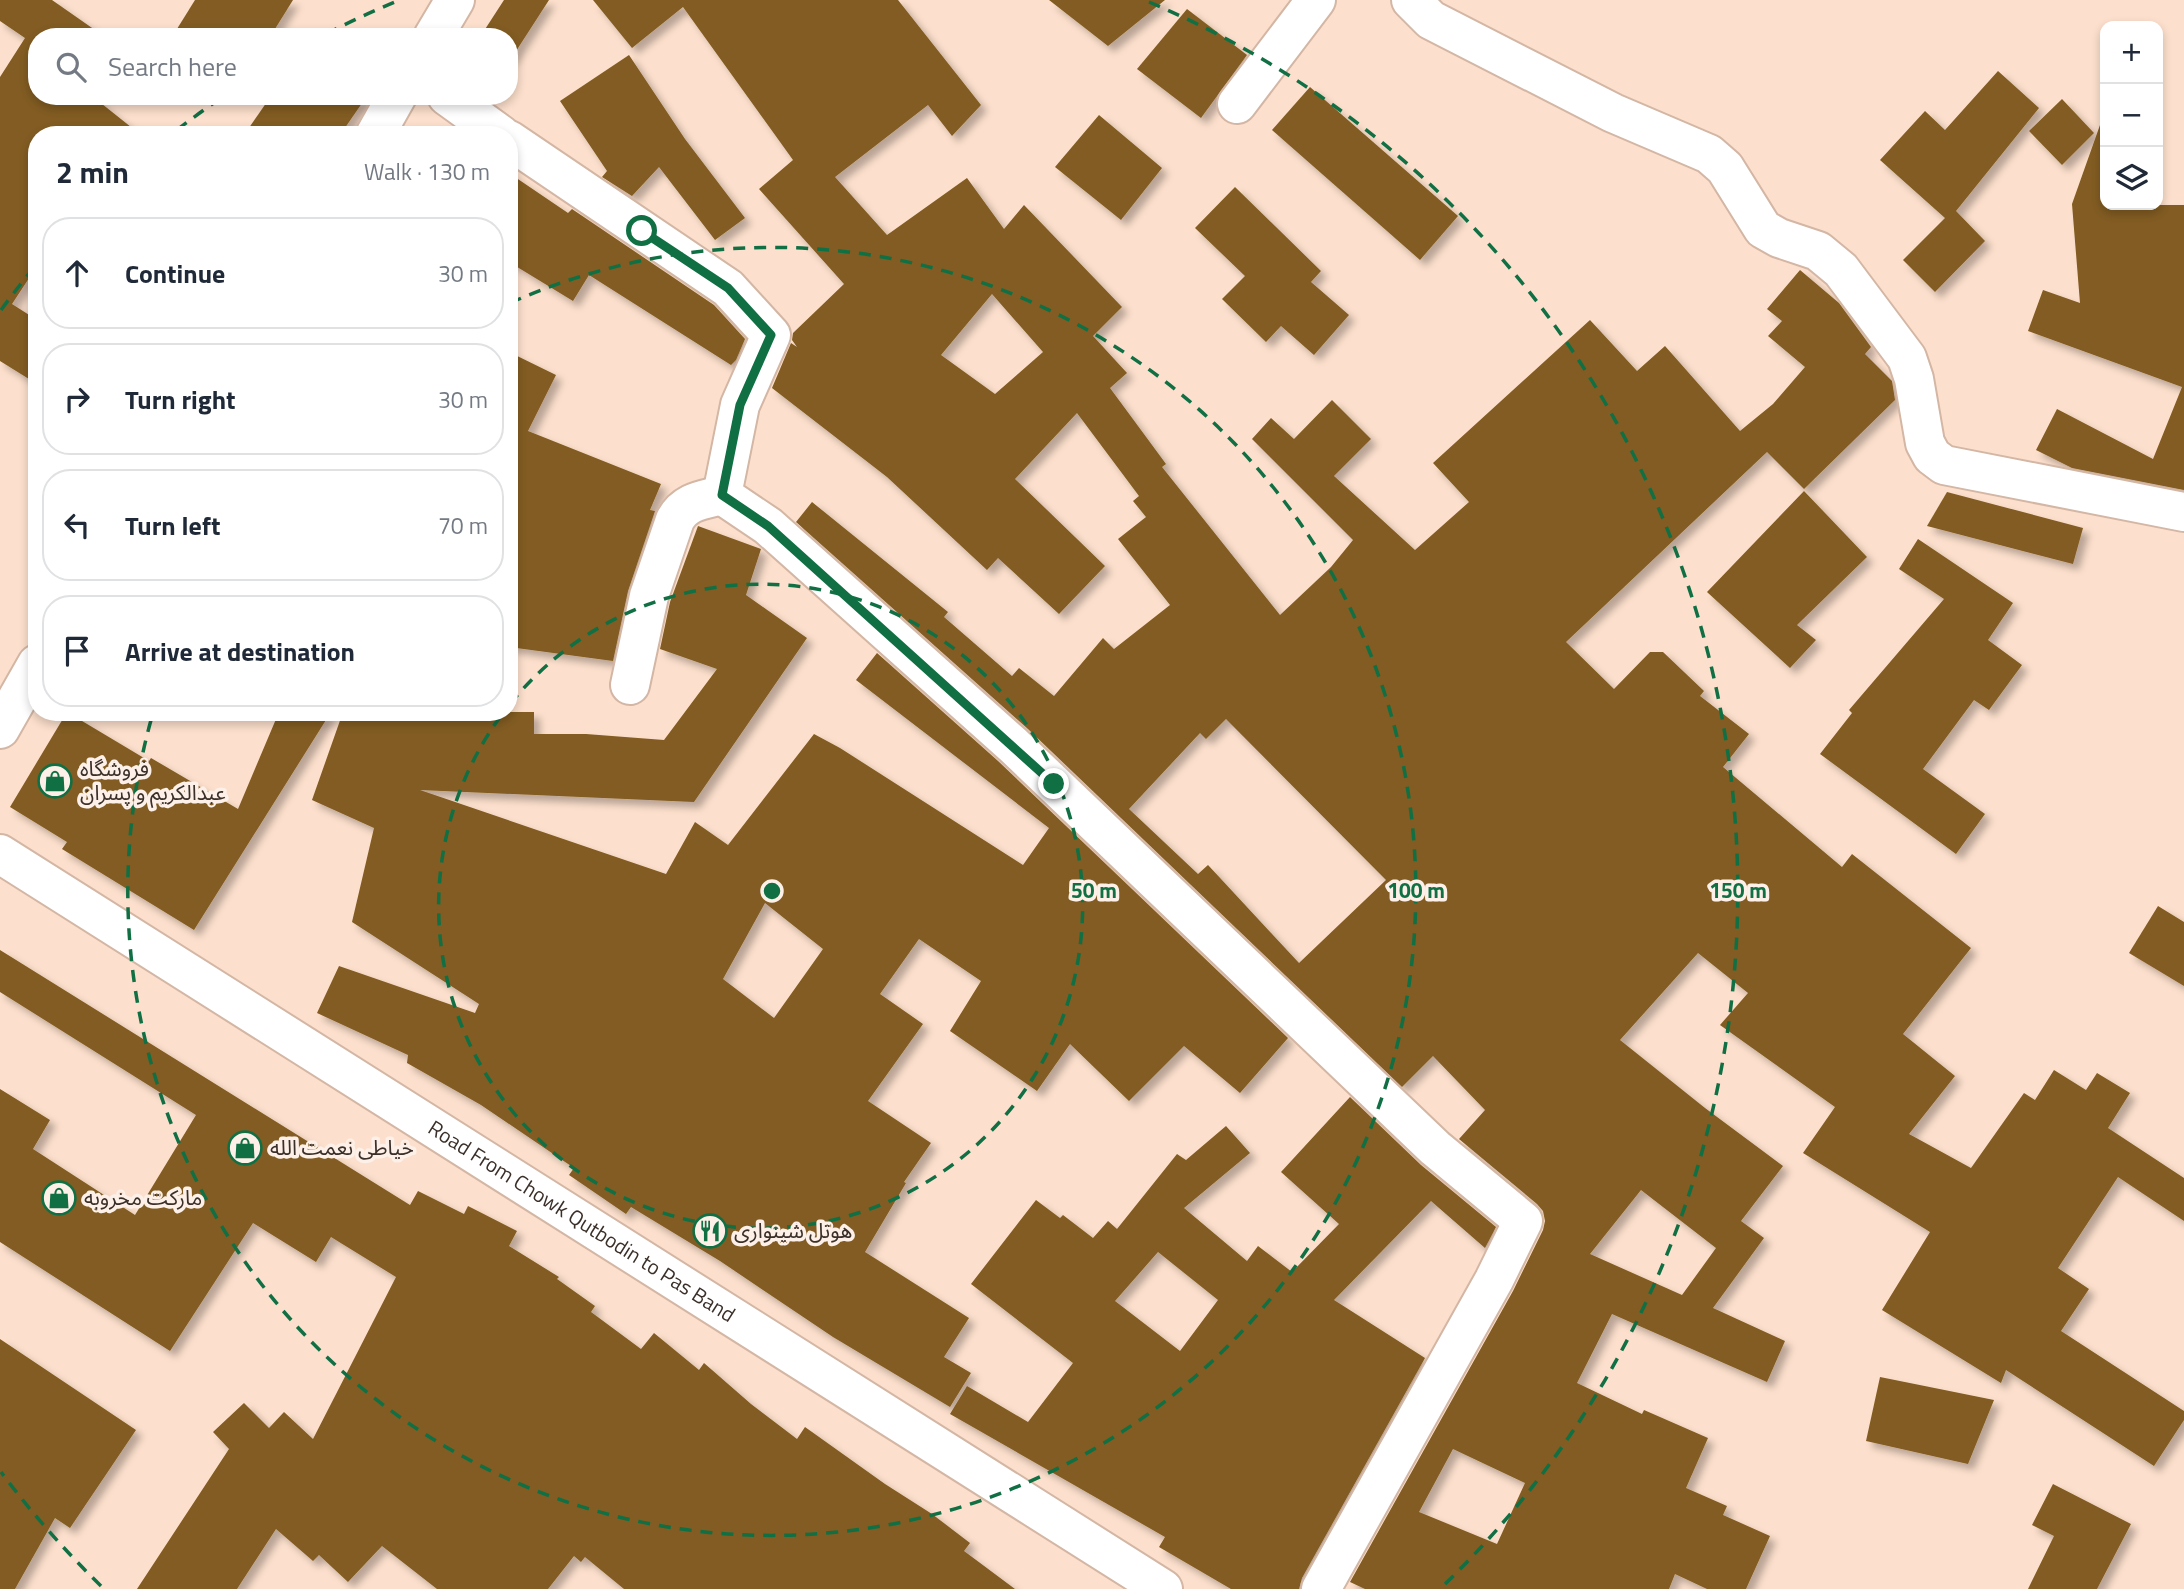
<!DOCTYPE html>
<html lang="en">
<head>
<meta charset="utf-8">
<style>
	:root { --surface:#fff; --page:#f2f2f3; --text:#1f2937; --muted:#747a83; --line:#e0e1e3 }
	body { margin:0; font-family:"Titillium Web","Noto Sans Arabic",sans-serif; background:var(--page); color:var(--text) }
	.controls { position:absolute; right:21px; top:21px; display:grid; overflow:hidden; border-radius:14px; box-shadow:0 4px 10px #0003 }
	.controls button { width:63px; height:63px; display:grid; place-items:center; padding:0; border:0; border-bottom:2px solid var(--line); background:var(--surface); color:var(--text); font:35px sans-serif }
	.stop { position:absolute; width:21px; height:21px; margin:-16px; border:5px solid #116f44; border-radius:50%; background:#fff }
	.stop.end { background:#116f44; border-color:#fff; box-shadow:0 2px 7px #0008 }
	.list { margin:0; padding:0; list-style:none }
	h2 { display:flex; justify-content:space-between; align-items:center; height:91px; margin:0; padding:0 28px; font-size:30px }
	h2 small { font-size:23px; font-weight:400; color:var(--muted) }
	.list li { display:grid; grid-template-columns:46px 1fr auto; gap:21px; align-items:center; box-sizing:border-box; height:112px; margin:0 14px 14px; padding:0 14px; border:2px solid var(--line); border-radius:28px }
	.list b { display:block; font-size:26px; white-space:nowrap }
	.list em { font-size:23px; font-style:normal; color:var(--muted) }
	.icon { flex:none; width:38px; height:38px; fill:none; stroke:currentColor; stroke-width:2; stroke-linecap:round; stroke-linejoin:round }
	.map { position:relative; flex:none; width:2184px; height:1589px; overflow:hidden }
	.search { position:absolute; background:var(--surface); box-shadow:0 4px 10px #0003; left:28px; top:28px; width:490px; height:77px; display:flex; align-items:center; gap:18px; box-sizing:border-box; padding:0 24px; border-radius:28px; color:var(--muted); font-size:26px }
	.panel { position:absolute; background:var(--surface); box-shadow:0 4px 10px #0003; left:28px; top:126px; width:490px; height:595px; border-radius:28px }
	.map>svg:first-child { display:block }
	.building { fill:#825c20; fill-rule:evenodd; filter:url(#shadow) }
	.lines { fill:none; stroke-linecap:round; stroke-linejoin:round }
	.street-casing { stroke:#d3b6a4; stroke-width:42 }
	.secondary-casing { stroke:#d3b6a4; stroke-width:42 }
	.street { stroke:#fff; stroke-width:38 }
	.secondary { stroke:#fff; stroke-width:38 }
	.route { stroke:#116f44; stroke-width:9 }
	.ring { fill:none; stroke:#116f44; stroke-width:3.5; stroke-dasharray:12 9 }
	.labels { text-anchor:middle; stroke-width:7; stroke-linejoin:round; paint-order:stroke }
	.poi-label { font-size:21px; fill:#3b3029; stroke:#fcf0e8; text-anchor:start }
	.street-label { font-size:21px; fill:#3b3029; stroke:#fcf0e8 }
	.centre { fill:#116f44; stroke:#fcf0e8; stroke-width:3.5 }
	.ring-label { font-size:21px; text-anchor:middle; font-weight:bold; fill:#116f44; stroke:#fcf0e8; stroke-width:7; stroke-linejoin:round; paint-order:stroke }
</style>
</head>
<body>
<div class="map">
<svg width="2184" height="1589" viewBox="0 0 2184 1589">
	<defs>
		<filter id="shadow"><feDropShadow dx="6" dy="6" stdDeviation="3.5" flood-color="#0004"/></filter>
	</defs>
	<rect width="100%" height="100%" fill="#fcdfcc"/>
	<!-- building -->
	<g class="building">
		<path d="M 0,0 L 52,0 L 95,30 L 90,37 L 37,37 L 37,96 L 92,96 L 141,135 L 37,135 L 37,266 L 12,304 L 37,320 L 37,384 L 0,361 L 0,77 L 25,38 L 0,21 Z"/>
		<path d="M 195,0 L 293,0 L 270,37 L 172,37 Z"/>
		<path d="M 504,0 L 549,0 L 509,62 L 509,37 L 480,37 Z"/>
		<path d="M 593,0 L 898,0 L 981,105 L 952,136 L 928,105 L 835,177 L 887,235 L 967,178 L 1004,229 L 1024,205 L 1122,307 L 1093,336 L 1127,373 L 1110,388 L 1166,464 L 1162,467 L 1280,615 L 1331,567 L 1353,540 L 1252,439 L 1271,418 L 1294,439 L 1332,400 L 1371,439 L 1334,476 L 1415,550 L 1469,502 L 1433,463 L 1590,320 L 1637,371 L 1665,346 L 1740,431 L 1773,404 L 1805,367 L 1768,336 L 1782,321 L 1767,309 L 1800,270 L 1839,303 L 1871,347 L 1865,354 L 1892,381 L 1895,400 L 1804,489 L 1767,452 L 1566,642 L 1614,689 L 1650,652 L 1663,652 L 1704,691 L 1700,696 L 1749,734 L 1723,767 L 1842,867 L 1852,854 L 1971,948 L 1903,1034 L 1955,1076 L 1909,1134 L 1971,1168 L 2024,1093 L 2035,1100 L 2054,1070 L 2086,1090 L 2097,1073 L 2130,1093 L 2108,1128 L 2184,1178 L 2184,1221 L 2118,1177 L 2058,1268 L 2089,1289 L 2061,1331 L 2184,1411 L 2184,1420 L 2154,1466 L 2006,1370 L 2001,1383 L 1882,1310 L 1930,1232 L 1803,1153 L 1835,1107 L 1720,1025 L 1748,993 L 1698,953 L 1620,1040 L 1705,1108 L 1783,1166 L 1741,1221 L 1764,1238 L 1713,1308 L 1785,1341 L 1767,1382 L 1612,1314 L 1577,1383 L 1642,1414 L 1644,1410 L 1708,1438 L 1686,1488 L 1727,1506 L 1723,1515 L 1770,1536 L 1746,1589 L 1707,1589 L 1675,1574 L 1669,1589 L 1365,1589 L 1350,1582 L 1513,1291 L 1543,1230 L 1545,1221 L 1543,1211 L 1537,1204 L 1459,1139 L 1485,1110 L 1433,1056 L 1402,1087 L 1028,729 L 796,522 L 812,502 L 948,612 L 944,617 L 1012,676 L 1019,668 L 1054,696 L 1103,638 L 1114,649 L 1170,605 L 1118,539 L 1146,517 L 1133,501 L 1139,496 L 1077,413 L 1015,479 L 1105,566 L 1059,614 L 998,558 L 987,570 L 887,477 L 772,388 L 791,343 L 797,347 L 792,340 L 793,333 L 844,284 L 759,189 L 793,160 L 683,7 L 632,48 ZM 992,294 L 1043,352 L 995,394 L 941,355 ZM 1226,719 L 1386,880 L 1299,963 L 1208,865 L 1198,874 L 1129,809 L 1200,733 L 1206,739 ZM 1641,1190 L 1716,1248 L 1682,1295 L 1590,1254 ZM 1453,1449 L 1525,1483 L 1497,1544 L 1419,1512 Z"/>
		<path d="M 1049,0 L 1165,0 L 1108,46 Z"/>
		<path d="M 1187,9 L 1247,55 L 1201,118 L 1137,69 Z"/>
		<path d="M 629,55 L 685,139 L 745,218 L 715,240 L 659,167 L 632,196 L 602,177 L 607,171 L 560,101 Z"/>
		<path d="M 1998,71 L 2039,108 L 1956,211 L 1985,241 L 1935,292 L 1903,260 L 1945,218 L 1880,160 L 1925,111 L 1945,130 Z"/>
		<path d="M 1310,87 L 1458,216 L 1420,260 L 1272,130 Z"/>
		<path d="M 271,96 L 367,96 L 340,135 L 244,135 Z"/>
		<path d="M 2062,99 L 2094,133 L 2062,165 L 2029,131 Z"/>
		<path d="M 1099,115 L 1162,168 L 1121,220 L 1055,167 Z"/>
		<path d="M 2100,125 L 2105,126 L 2105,205 L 2184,205 L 2184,490 L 2072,468 L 2036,450 L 2057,409 L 2153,459 L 2182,387 L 2028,331 L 2043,290 L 2080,303 L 2072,204 Z"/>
		<path d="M 509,173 L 568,213 L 572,209 L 714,305 L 745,339 L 736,360 L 731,365 L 589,275 L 573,301 L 509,262 Z"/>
		<path d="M 1235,187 L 1321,271 L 1311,282 L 1349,315 L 1314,355 L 1281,326 L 1266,342 L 1222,299 L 1245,276 L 1195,228 Z"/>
		<path d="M 509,352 L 556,375 L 528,431 L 661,484 L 650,510 L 655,511 L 628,591 L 613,661 L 509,647 Z"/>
		<path d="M 1804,491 L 1867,557 L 1797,625 L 1816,640 L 1790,668 L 1707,592 Z"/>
		<path d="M 1947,492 L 2083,528 L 2073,564 L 1927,526 Z"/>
		<path d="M 698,526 L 761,549 L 746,595 L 807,638 L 694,802 L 420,790 L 666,874 L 695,822 L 728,845 L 814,734 L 840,748 L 1023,865 L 1049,828 L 856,680 L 877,653 L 998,761 L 1288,1038 L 1240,1093 L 1184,1046 L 1129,1101 L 1070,1044 L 1037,1091 L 950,1031 L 981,981 L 919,939 L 880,994 L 923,1024 L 868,1101 L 931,1143 L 904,1182 L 906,1183 L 865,1252 L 969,1318 L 944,1357 L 971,1373 L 950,1407 L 833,1337 L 720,1261 L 631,1207 L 626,1214 L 569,1175 L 574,1168 L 481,1105 L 407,1063 L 408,1055 L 317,1013 L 339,966 L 475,1013 L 479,1004 L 352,922 L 374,828 L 312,800 L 343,712 L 534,712 L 534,734 L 586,734 L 664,740 L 717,669 L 660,649 L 670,602 ZM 765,903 L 823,949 L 774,1018 L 723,979 Z"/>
		<path d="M 1918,539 L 2013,603 L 1988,640 L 2022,665 L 1989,710 L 1974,700 L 1923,769 L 1985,814 L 1956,854 L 1820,754 L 1852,713 L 1849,710 L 1944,599 L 1899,569 Z"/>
		<path d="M 67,712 L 149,761 L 151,758 L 238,809 L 279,712 L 331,712 L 194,930 L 62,849 L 67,842 L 10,807 Z"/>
		<path d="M 2158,906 L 2184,922 L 2184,986 L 2129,953 Z"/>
		<path d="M 0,950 L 410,1205 L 418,1191 L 464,1214 L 468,1206 L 517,1231 L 509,1246 L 559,1277 L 557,1279 L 595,1306 L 591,1312 L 641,1349 L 654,1333 L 699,1370 L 704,1363 L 751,1404 L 797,1439 L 805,1427 L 885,1484 L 932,1514 L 970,1543 L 964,1551 L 1015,1589 L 624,1589 L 585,1557 L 581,1562 L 574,1556 L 548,1589 L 437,1589 L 382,1546 L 348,1582 L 319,1555 L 313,1561 L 276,1529 L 237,1589 L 137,1589 L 229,1449 L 213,1432 L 244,1403 L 269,1428 L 284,1412 L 313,1439 L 396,1277 L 331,1237 L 316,1262 L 253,1223 L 170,1351 L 0,1242 L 0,1089 L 50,1120 L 33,1149 L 135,1215 L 196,1115 L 0,992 Z"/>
		<path d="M 1350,1097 L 1421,1165 L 1496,1227 L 1485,1248 L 1431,1201 L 1334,1300 L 1425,1358 L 1302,1578 L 1299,1589 L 1231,1589 L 1159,1547 L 1165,1537 L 950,1414 L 967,1386 L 1028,1422 L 1073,1363 L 971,1284 L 1036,1200 L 1060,1218 L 1063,1215 L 1093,1238 L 1108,1221 L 1117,1229 L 1177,1154 L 1186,1160 L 1226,1126 L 1250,1153 L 1184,1208 L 1247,1261 L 1258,1246 L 1292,1272 L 1339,1224 L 1281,1172 ZM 1158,1252 L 1218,1300 L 1180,1351 L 1115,1301 Z"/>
		<path d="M 0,1339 L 136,1430 L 70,1528 L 55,1518 L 15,1589 L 0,1589 Z"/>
		<path d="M 1880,1377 L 1994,1400 L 1968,1464 L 1866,1441 Z"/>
		<path d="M 2053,1484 L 2131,1524 L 2097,1589 L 2028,1589 L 2054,1536 L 2032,1525 Z"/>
	</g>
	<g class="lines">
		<defs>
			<g id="street">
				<path d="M 1411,0 L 1431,20 L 1613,113 L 1709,154 L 1725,168 L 1763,229 L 1779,238 L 1818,251 L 1841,270 L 1907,358 L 1914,379 L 1925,443 L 1932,456 L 1944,465 L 2184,512"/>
				<path d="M 447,96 L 501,135"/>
				<path d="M 1237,104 L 1316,0"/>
				<path d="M 509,140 L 728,288 L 771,335 L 740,405 L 722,495 L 768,526 L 1013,745 L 1435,1148 L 1523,1221 L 1494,1280 L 1321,1589"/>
				<path d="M 630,685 L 649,596 L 675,520 C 685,501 703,500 722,495"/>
			</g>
			<g id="secondary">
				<path d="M 433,37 L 455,0"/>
				<path d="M 375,135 L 397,96"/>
				<path d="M 0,729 L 37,664"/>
				<path id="s1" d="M 0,854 L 1163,1589"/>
			</g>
		</defs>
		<!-- street casing -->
		<use href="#street" class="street-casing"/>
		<!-- secondary casing -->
		<use href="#secondary" class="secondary-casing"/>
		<!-- street -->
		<use href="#street" class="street"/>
		<!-- secondary -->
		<use href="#secondary" class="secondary"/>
	</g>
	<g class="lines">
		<!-- route -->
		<path class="route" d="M 642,231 L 728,288 L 771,335 L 740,405 L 722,495 L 768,526 L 1054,784"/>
	</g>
	<!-- distance rings -->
	<g class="ring">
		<path d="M510 704A322 322 0 1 1 503 713"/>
		<path d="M510 303A644 644 0 1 1 153 713"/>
		<path d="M101 1586A966 966 0 0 1 1 1472M1 310A966 966 0 0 1 32 270M177 130A966 966 0 0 1 218 100M326 34A966 966 0 0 1 395 2M1149 2A966 966 0 0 1 1443 1586"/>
	</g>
	<!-- icons -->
	<defs>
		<symbol id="shop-ring" viewBox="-11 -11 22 22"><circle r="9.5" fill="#fcf0e8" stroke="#116f44" stroke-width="1.5"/><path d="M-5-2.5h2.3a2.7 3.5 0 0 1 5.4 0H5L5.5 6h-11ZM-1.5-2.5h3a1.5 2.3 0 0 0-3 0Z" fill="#116f44"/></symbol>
		<symbol id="restaurant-ring" viewBox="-11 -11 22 22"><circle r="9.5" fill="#fcf0e8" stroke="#116f44" stroke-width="1.5"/><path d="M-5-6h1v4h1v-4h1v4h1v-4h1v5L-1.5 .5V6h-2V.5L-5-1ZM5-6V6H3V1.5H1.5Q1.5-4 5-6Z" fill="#116f44"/></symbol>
	</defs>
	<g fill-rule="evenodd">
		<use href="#shop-ring" x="36" y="762" width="38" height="38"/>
		<use href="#shop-ring" x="226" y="1129" width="38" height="38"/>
		<use href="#shop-ring" x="40" y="1179" width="38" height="38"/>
		<use href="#restaurant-ring" x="691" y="1212" width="38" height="38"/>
	</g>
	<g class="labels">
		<!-- poi labels -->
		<g class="poi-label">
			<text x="80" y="776">فروشگاه<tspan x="80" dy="24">عبدالکریم و پسران</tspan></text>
			<text x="270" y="1155">خیاطی نعمت الله</text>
			<text x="84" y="1205">مارکت مخروبه</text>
			<text x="734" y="1238">هوتل شینواری</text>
		</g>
		<!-- street labels -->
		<g class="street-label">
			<text dy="7" stroke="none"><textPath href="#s1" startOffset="688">Road From Chowk Qutbodin to Pas Band</textPath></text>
		</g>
	</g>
	<circle cx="772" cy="891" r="10" class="centre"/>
	<g class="ring-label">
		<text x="1094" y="898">50 m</text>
		<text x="1416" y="898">100 m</text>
		<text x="1738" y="898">150 m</text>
	</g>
</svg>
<div class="controls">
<button>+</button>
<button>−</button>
<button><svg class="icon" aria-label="layers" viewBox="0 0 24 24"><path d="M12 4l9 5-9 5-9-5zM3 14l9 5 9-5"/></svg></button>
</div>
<div class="stop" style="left:642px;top:231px"></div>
<div class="stop end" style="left:1054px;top:784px"></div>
<div class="search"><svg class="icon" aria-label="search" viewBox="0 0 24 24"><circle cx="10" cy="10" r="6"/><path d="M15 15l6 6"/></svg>Search here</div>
<section class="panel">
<h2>2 min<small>Walk · 130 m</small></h2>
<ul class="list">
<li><svg class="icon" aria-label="ahead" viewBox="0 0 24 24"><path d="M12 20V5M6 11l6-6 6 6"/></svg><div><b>Continue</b></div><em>30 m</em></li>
<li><svg class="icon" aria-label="right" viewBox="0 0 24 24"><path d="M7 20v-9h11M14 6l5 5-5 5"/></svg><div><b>Turn right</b></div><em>30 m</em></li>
<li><svg class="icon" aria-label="left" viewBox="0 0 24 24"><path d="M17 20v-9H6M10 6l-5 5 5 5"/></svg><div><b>Turn left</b></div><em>70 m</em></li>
<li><svg class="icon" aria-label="arrive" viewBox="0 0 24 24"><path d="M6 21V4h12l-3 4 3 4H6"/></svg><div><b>Arrive at destination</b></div></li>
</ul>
</section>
</div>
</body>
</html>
